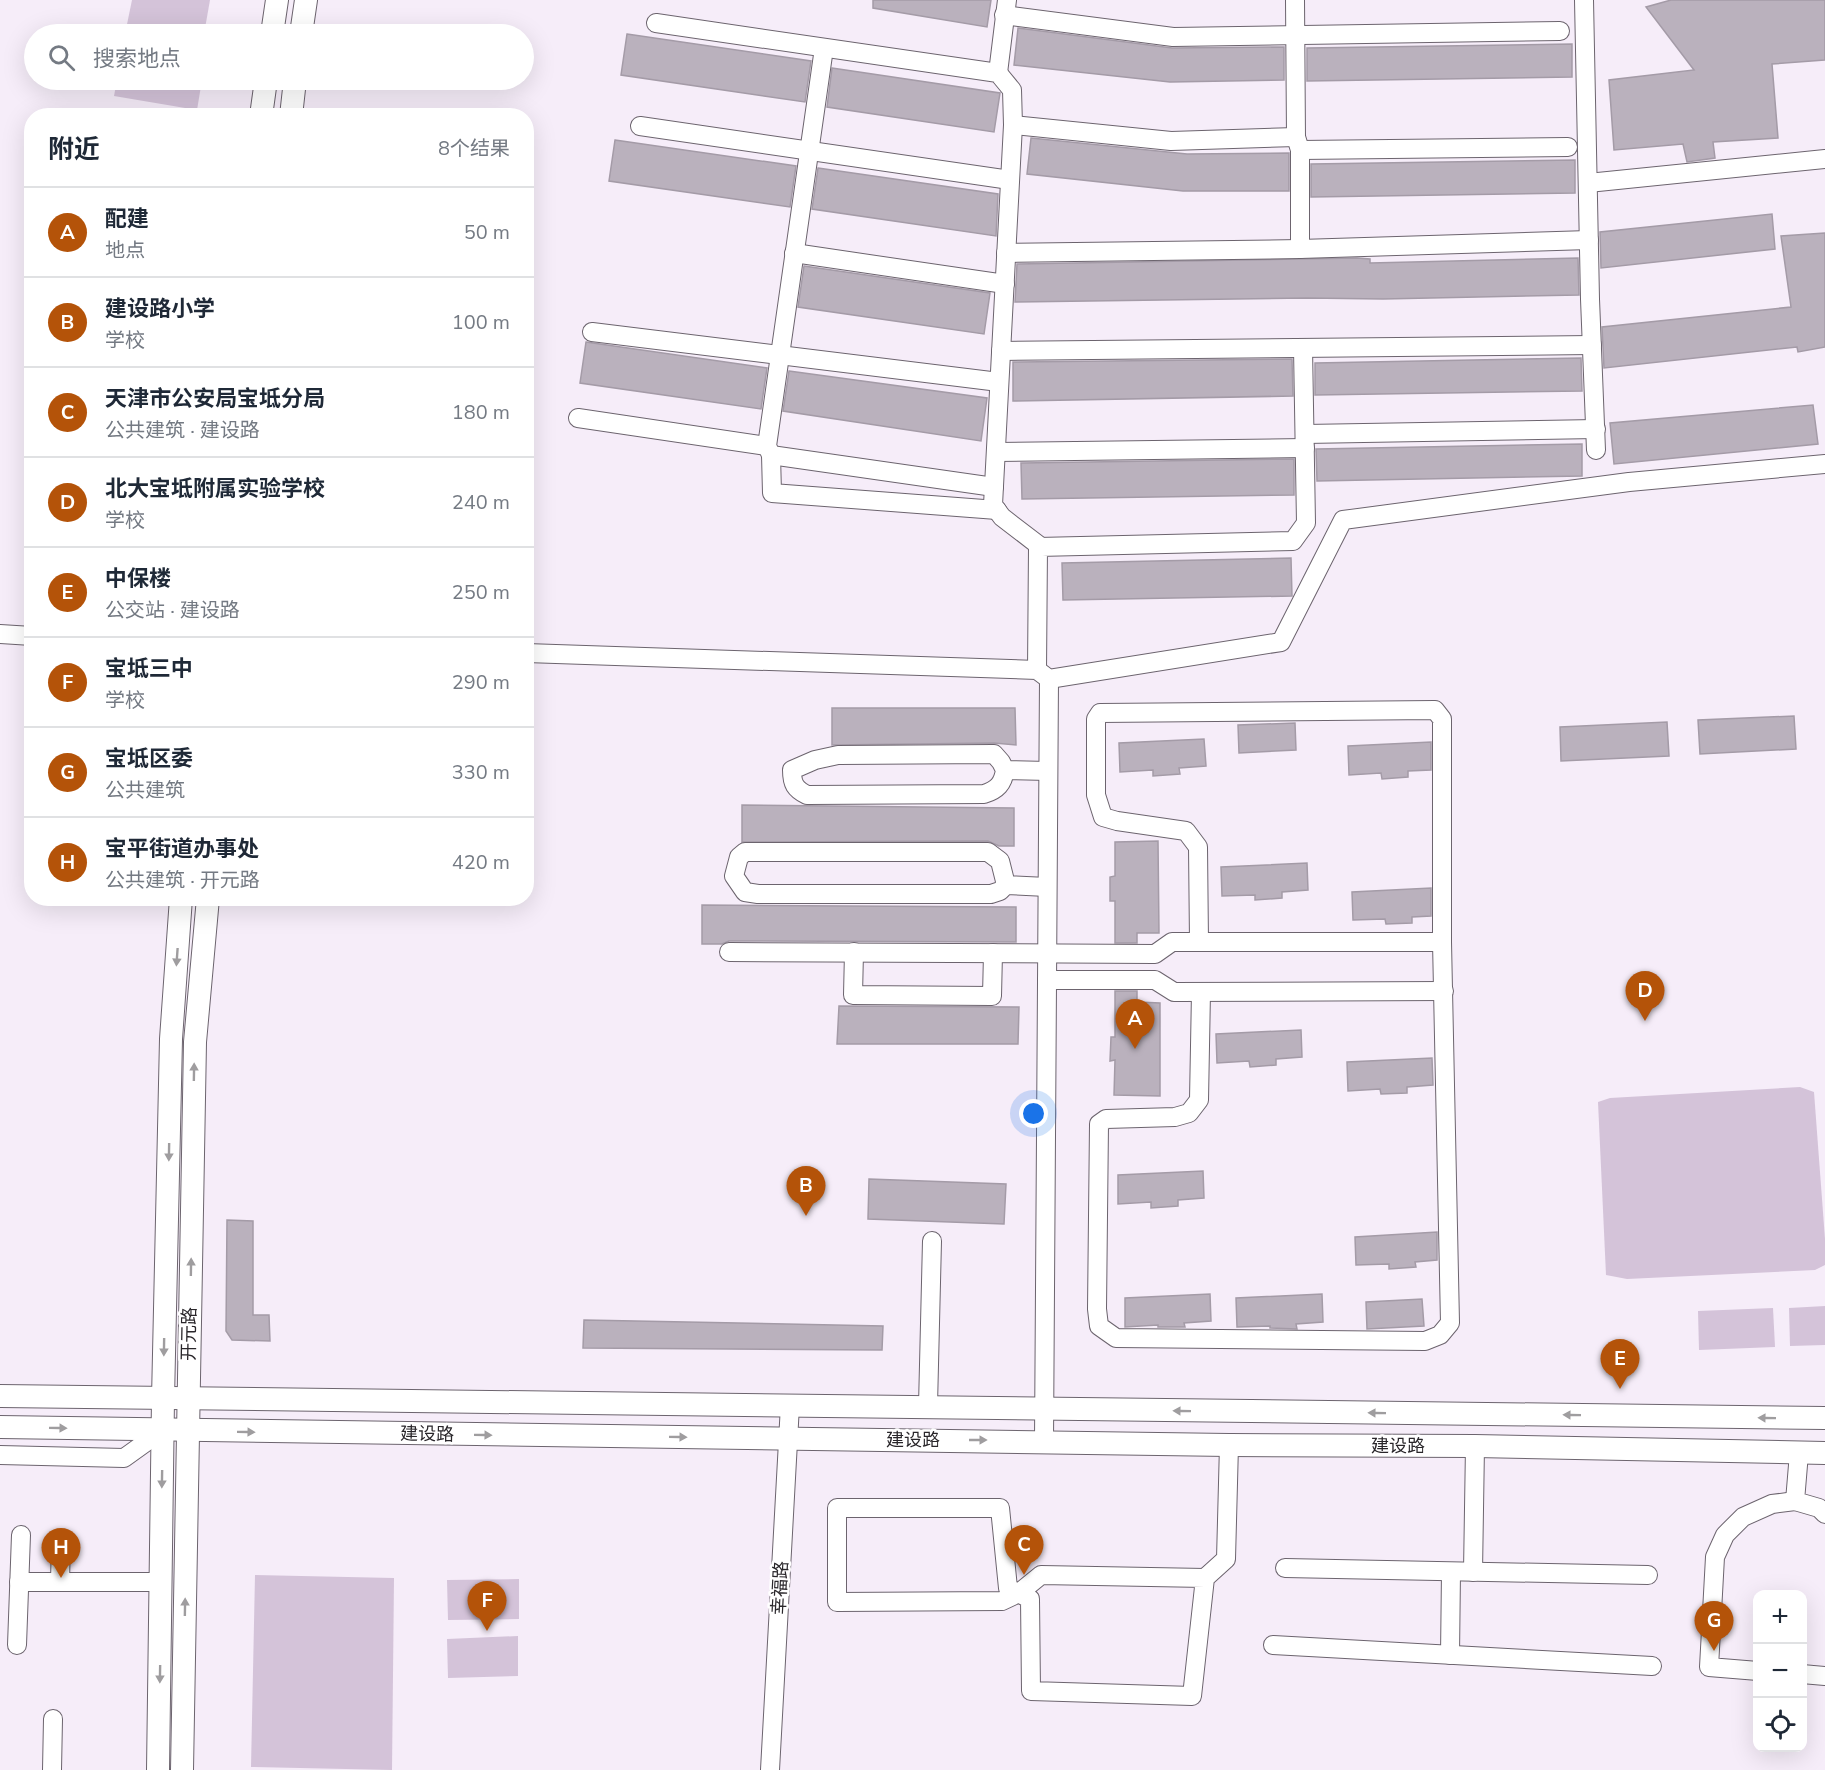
<!DOCTYPE html>
<html lang="zh">
<head>
<meta charset="utf-8">
<style>
	:root { --surface:#fff; --page:#f2f2f3; --text:#1f2937; --muted:#747a83; --line:#e0e1e3; --accent:#b45309 }
	body { margin:0; font-family:"Nunito Sans","Noto Sans SC",sans-serif; background:var(--page); color:var(--text) }
	.controls { position:absolute; right:18px; bottom:18px; display:grid; overflow:hidden; border-radius:12px; box-shadow:0 6px 24px #0002 }
	.controls button { width:54px; height:54px; display:grid; place-items:center; padding:0; border:0; border-bottom:2px solid var(--line); background:var(--surface); color:var(--text); font:30px sans-serif }
	.you { position:absolute; left:1034px; top:1114px; width:21px; height:21px; margin:-15px; border:4px solid #fff; border-radius:50%; background:#1a73e8; box-shadow:0 0 0 9px #1a73e833 }
	.badge { display:grid; place-items:center; width:39px; height:39px; border-radius:50%; background:var(--accent); color:#fff; font-size:20px; font-weight:700 }
	.pin { position:absolute; translate:-50% -50px; filter:drop-shadow(0 2px 3px #0008) }
	.pin::after { content:''; position:absolute; top:32px; width:21px; height:18px; background:inherit; clip-path:polygon(0 0,100% 0,50% 100%) }
	.list { margin:0; padding:0; list-style:none }
	h2 { display:flex; justify-content:space-between; align-items:center; height:78px; margin:0; padding:0 24px; font-size:26px }
	h2 small { font-size:20px; font-weight:400; color:var(--muted) }
	.list li { display:grid; grid-template-columns:39px 1fr auto; gap:18px; align-items:center; box-sizing:border-box; height:90px; padding:0 24px; border-top:2px solid var(--line) }
	.list b { display:block; font-size:22px; white-space:nowrap }
	.list p { margin:0; font-size:20px; white-space:nowrap; color:var(--muted) }
	.list em { font-size:20px; font-style:normal; color:var(--muted) }
	.icon { flex:none; width:33px; height:33px; fill:none; stroke:currentColor; stroke-width:2; stroke-linecap:round; stroke-linejoin:round }
	.map { position:relative; flex:none; width:1825px; height:1770px; overflow:hidden }
	.search { position:absolute; background:var(--surface); box-shadow:0 6px 24px #0002; left:24px; top:24px; width:510px; height:66px; display:flex; align-items:center; gap:15px; box-sizing:border-box; padding:0 21px; border-radius:33px; color:var(--muted); font-size:22px }
	.panel { position:absolute; background:var(--surface); box-shadow:0 6px 24px #0002; left:24px; top:108px; width:510px; height:798px; border-radius:24px }
	.map>svg:first-child { display:block }
	.green { fill:#d4c3d9 }
	.building { fill:#bab1bd; stroke:#a49ba7; stroke-width:1.5 }
	.lines { fill:none; stroke-linecap:round; stroke-linejoin:round }
	.minor-casing { stroke:#6c646e; stroke-width:20 }
	.major-casing { stroke:#6c646e; stroke-width:24 }
	.minor { stroke:#fff; stroke-width:18 }
	.major { stroke:#fff; stroke-width:22 }
	.oneway { fill:#9f9d9f }
	.labels { text-anchor:middle; stroke-width:5; stroke-linejoin:round; paint-order:stroke }
	.street-label { font-size:18px; fill:#29262a; stroke:#fff }
</style>
</head>
<body>
<div class="map">
<svg width="1825" height="1770" viewBox="0 0 1825 1770">
	<rect width="100%" height="100%" fill="#f6edf9"/>
	<!-- green -->
	<g class="green">
		<path d="M 132,0 L 210,0 L 204,34 L 125,34 Z"/>
		<path d="M 117,80 L 202,80 L 197,110 L 114,96 Z"/>
		<path d="M 1800,1087 L 1814,1092 L 1825,1239 L 1825,1265 L 1815,1270 L 1627,1279 L 1606,1275 L 1598,1102 L 1610,1098 Z"/>
		<path d="M 1825,1306 L 1825,1345 L 1790,1346 L 1789,1308 Z"/>
		<path d="M 1773,1308 L 1775,1347 L 1699,1350 L 1698,1311 Z"/>
		<path d="M 255,1575 L 394,1578 L 392,1770 L 251,1767 Z"/>
		<path d="M 519,1579 L 519,1619 L 448,1620 L 447,1580 Z"/>
		<path d="M 518,1636 L 518,1676 L 448,1678 L 447,1639 Z"/>
	</g>
	<!-- building -->
	<g class="building">
		<path d="M 873,0 L 991,0 L 987,27 L 873,8 Z"/>
		<path d="M 1671,0 L 1825,0 L 1825,60 L 1772,64 L 1778,138 L 1713,142 L 1715,158 L 1687,162 L 1683,144 L 1614,150 L 1609,80 L 1694,70 L 1646,7 Z"/>
		<path d="M 1018,28 L 1172,48 L 1284,47 L 1284,80 L 1170,82 L 1014,65 Z"/>
		<path d="M 627,34 L 811,61 L 805,102 L 621,75 Z"/>
		<path d="M 1572,44 L 1572,77 L 1307,81 L 1307,48 Z"/>
		<path d="M 832,68 L 1000,93 L 994,132 L 827,107 Z"/>
		<path d="M 1031,138 L 1187,154 L 1289,153 L 1289,191 L 1183,191 L 1027,174 Z"/>
		<path d="M 615,140 L 796,166 L 790,207 L 609,181 Z"/>
		<path d="M 1575,160 L 1575,193 L 1311,197 L 1311,164 Z"/>
		<path d="M 818,168 L 998,194 L 996,236 L 812,209 Z"/>
		<path d="M 1772,214 L 1775,249 L 1601,268 L 1600,232 Z"/>
		<path d="M 1825,233 L 1825,347 L 1798,352 L 1797,347 L 1604,368 L 1602,327 L 1791,307 L 1781,236 Z"/>
		<path d="M 1357,258 L 1370,259 L 1370,263 L 1578,258 L 1579,295 L 1383,299 L 1307,298 L 1015,302 L 1017,264 Z"/>
		<path d="M 804,266 L 990,293 L 984,334 L 798,307 Z"/>
		<path d="M 586,342 L 767,368 L 761,409 L 580,383 Z"/>
		<path d="M 1581,358 L 1582,391 L 1315,395 L 1315,363 Z"/>
		<path d="M 1292,359 L 1293,396 L 1013,401 L 1013,362 Z"/>
		<path d="M 789,371 L 987,398 L 981,441 L 783,411 Z"/>
		<path d="M 1813,405 L 1818,444 L 1614,464 L 1610,423 Z"/>
		<path d="M 1582,444 L 1582,476 L 1317,481 L 1316,449 Z"/>
		<path d="M 1294,459 L 1294,495 L 1022,499 L 1021,463 Z"/>
		<path d="M 1291,558 L 1292,596 L 1063,600 L 1062,563 Z"/>
		<path d="M 832,708 L 1015,708 L 1016,745 L 994,743 L 832,745 Z"/>
		<path d="M 1794,716 L 1796,749 L 1700,754 L 1698,720 Z"/>
		<path d="M 1667,722 L 1669,756 L 1561,761 L 1560,727 Z"/>
		<path d="M 1295,723 L 1296,750 L 1239,753 L 1238,725 Z"/>
		<path d="M 1204,739 L 1206,766 L 1179,768 L 1180,774 L 1153,776 L 1153,770 L 1120,772 L 1119,743 Z"/>
		<path d="M 1431,742 L 1431,770 L 1408,771 L 1408,777 L 1382,779 L 1381,773 L 1349,775 L 1348,746 Z"/>
		<path d="M 742,805 L 1014,808 L 1014,846 L 999,846 L 988,841 L 742,842 Z"/>
		<path d="M 1158,841 L 1159,933 L 1137,933 L 1137,943 L 1115,943 L 1115,901 L 1110,901 L 1110,877 L 1115,876 L 1115,842 Z"/>
		<path d="M 1307,863 L 1308,890 L 1282,892 L 1282,898 L 1255,900 L 1255,895 L 1222,896 L 1221,867 Z"/>
		<path d="M 1431,888 L 1431,916 L 1412,917 L 1412,923 L 1386,924 L 1385,919 L 1353,920 L 1352,892 Z"/>
		<path d="M 702,905 L 1016,907 L 1016,942 L 729,941 L 722,944 L 702,944 Z"/>
		<path d="M 1115,991 L 1137,991 L 1137,1002 L 1160,1003 L 1160,1096 L 1114,1095 L 1115,1060 L 1110,1061 L 1111,1037 L 1115,1037 Z"/>
		<path d="M 839,1006 L 1019,1007 L 1018,1044 L 837,1044 Z"/>
		<path d="M 1301,1030 L 1302,1057 L 1276,1059 L 1276,1065 L 1250,1067 L 1249,1061 L 1217,1063 L 1216,1034 Z"/>
		<path d="M 1432,1058 L 1433,1085 L 1407,1087 L 1407,1093 L 1381,1094 L 1380,1089 L 1348,1091 L 1347,1062 Z"/>
		<path d="M 1203,1171 L 1204,1198 L 1178,1200 L 1178,1206 L 1151,1208 L 1151,1202 L 1118,1204 L 1118,1175 Z"/>
		<path d="M 869,1179 L 1006,1184 L 1004,1224 L 868,1219 Z"/>
		<path d="M 227,1220 L 253,1221 L 253,1315 L 269,1315 L 270,1341 L 232,1340 L 226,1331 Z"/>
		<path d="M 1437,1232 L 1437,1260 L 1415,1262 L 1416,1267 L 1389,1269 L 1389,1264 L 1356,1265 L 1355,1237 Z"/>
		<path d="M 1210,1294 L 1211,1321 L 1184,1323 L 1185,1327 L 1158,1327 L 1158,1325 L 1125,1327 L 1125,1298 Z"/>
		<path d="M 1322,1294 L 1323,1322 L 1296,1324 L 1297,1329 L 1270,1328 L 1270,1326 L 1237,1327 L 1236,1298 Z"/>
		<path d="M 1422,1299 L 1424,1326 L 1367,1329 L 1366,1302 Z"/>
		<path d="M 584,1320 L 883,1326 L 882,1350 L 583,1348 Z"/>
	</g>
	<g class="lines">
		<defs>
			<g id="minor">
				<path d="M 1295,0 L 1296,137 L 1300,150 L 1300,249"/>
				<path d="M 1584,0 L 1590,299 L 1596,450"/>
				<path d="M 1004,15 L 1173,37 L 1560,31"/>
				<path d="M 656,23 L 998,73 L 1012,90 L 1013,125 L 993,505 L 1002,517 L 1041,547"/>
				<path d="M 824,48 L 767,446 L 771,455 L 772,493 L 997,510"/>
				<path d="M 998,73 L 1007,0"/>
				<path d="M 1013,125 L 1171,141 L 1296,137"/>
				<path d="M 640,126 L 1010,180"/>
				<path d="M 1300,150 L 1568,147"/>
				<path d="M 1588,183 L 1825,159"/>
				<path d="M 794,253 L 1005,284"/>
				<path d="M 1006,253 L 1300,249 L 1589,240"/>
				<path d="M 592,332 L 999,382"/>
				<path d="M 1001,351 L 1592,345"/>
				<path d="M 578,418 L 767,446"/>
				<path d="M 1305,434 L 1596,429"/>
				<path d="M 996,452 L 1305,448"/>
				<path d="M 771,455 L 994,487"/>
				<path d="M 0,634 L 32,636"/>
				<path d="M 526,653 L 1037,670 L 1049,679 L 1281,642 L 1343,520 L 1629,482 L 1825,464"/>
				<path d="M 1037,670 L 1038,547 L 1293,541 L 1306,523 L 1303,348"/>
				<path d="M 1005,770 C 1003,784 997,790 984,794 L 807,795 C 795,789 792,784 792,770 L 815,760 L 838,755 L 994,754 L 1001,762 L 1005,770 L 1048,771"/>
				<path d="M 1006,885 L 1000,891 L 991,894 L 758,894 L 745,892 L 734,876 L 739,857 L 745,852 L 988,852 L 1000,861 L 1006,885 L 1047,887"/>
				<path d="M 1199,942 L 1198,847 L 1186,831 L 1117,821 L 1103,817 L 1096,795 L 1096,719 L 1100,713 L 1435,710 L 1442,719 L 1442,942 L 1450,1323 L 1440,1335 L 1425,1341 L 1116,1338 L 1099,1326 L 1097,1309 L 1099,1124 L 1106,1119 L 1175,1117 L 1189,1113 L 1199,1100 L 1201,992"/>
				<path d="M 729,952 L 1155,954 L 1172,942 L 1442,942"/>
				<path d="M 854,952 L 853,995 L 992,996 L 993,953"/>
				<path d="M 1047,980 L 1155,980 L 1174,992 L 1444,991"/>
				<path d="M 928,1406 L 932,1241"/>
				<path d="M 1044,1441 L 1049,679"/>
				<path d="M 1799,1453 L 1795,1501 L 1819,1508 L 1825,1514"/>
				<path d="M 0,1455 L 124,1458 L 163,1430"/>
				<path d="M 1285,1568 L 1648,1575"/>
				<path d="M 1473,1572 L 1475,1446"/>
				<path d="M 1205,1578 L 1041,1575 L 1019,1593 L 1002,1601 L 837,1602 L 837,1508 L 1000,1508 L 1008,1588 L 1030,1599 L 1031,1691 L 1192,1696 L 1205,1578 L 1226,1559 L 1229,1445"/>
				<path d="M 19,1582 L 161,1582"/>
				<path d="M 60,1582 L 61,1540"/>
				<path d="M 17,1645 L 21,1535"/>
				<path d="M 1273,1645 L 1652,1666"/>
				<path d="M 1450,1655 L 1451,1572"/>
				<path d="M 1758,1671 L 1709,1667 L 1715,1557 L 1725,1535 L 1743,1517 L 1772,1504 L 1795,1501"/>
				<path d="M 1802,1674 L 1825,1676"/>
				<path d="M 52,1770 L 53,1719"/>
				<path d="M 770,1770 L 790,1405"/>
			</g>
			<g id="major">
				<path d="M 272,34 L 277,0"/>
				<path d="M 301,34 L 306,0"/>
				<path d="M 261,116 L 266,80"/>
				<path d="M 291,116 L 295,80"/>
				<path d="M 0,1396 L 1825,1418"/>
				<path d="M 0,1427 L 1229,1445 L 1475,1446 L 1825,1453"/>
				<path d="M 158,1770 L 163,1399 L 171,1039 L 181,898"/>
				<path d="M 182,1770 L 195,1042 L 208,898"/>
			</g>
		</defs>
		<!-- minor casing -->
		<use href="#minor" class="minor-casing"/>
		<!-- major casing -->
		<use href="#major" class="major-casing"/>
		<!-- minor -->
		<use href="#minor" class="minor"/>
		<!-- major -->
		<use href="#major" class="major"/>
	</g>
	<!-- one-way arrows -->
	<defs><path id="oneway-solid" d="M-6-.8H1V-3.2L6.5 0L1 3.2V.8H-6Z" transform="scale(1.5)"/></defs>
	<g class="oneway">
		<use href="#oneway-solid" transform="translate(177 957) rotate(94)"/>
		<use href="#oneway-solid" transform="translate(194 1072) rotate(-89)"/>
		<use href="#oneway-solid" transform="translate(169 1152) rotate(91)"/>
		<use href="#oneway-solid" transform="translate(191 1267) rotate(-89)"/>
		<use href="#oneway-solid" transform="translate(164 1347) rotate(91)"/>
		<use href="#oneway-solid" transform="translate(1182 1411) rotate(-179)"/>
		<use href="#oneway-solid" transform="translate(1377 1413) rotate(-179)"/>
		<use href="#oneway-solid" transform="translate(1572 1415) rotate(-179)"/>
		<use href="#oneway-solid" transform="translate(1767 1418) rotate(-179)"/>
		<use href="#oneway-solid" transform="translate(58 1428) rotate(1)"/>
		<use href="#oneway-solid" transform="translate(246 1432) rotate(1)"/>
		<use href="#oneway-solid" transform="translate(483 1435) rotate(1)"/>
		<use href="#oneway-solid" transform="translate(678 1437) rotate(1)"/>
		<use href="#oneway-solid" transform="translate(978 1440)"/>
		<use href="#oneway-solid" transform="translate(162 1479) rotate(91)"/>
		<use href="#oneway-solid" transform="translate(185 1607) rotate(-89)"/>
		<use href="#oneway-solid" transform="translate(160 1674) rotate(91)"/>
	</g>
	<g class="labels">
		<!-- street labels -->
		<g class="street-label">
			<text transform="translate(189 1334) rotate(-89)" y="6">开元路</text>
			<text transform="translate(427 1434) rotate(1)" y="6">建设路</text>
			<text x="913" y="1446">建设路</text>
			<text x="1398" y="1452">建设路</text>
			<text transform="translate(780 1588) rotate(-87)" y="6">幸福路</text>
		</g>
	</g>
</svg>
<div class="controls">
<button>+</button>
<button>−</button>
<button><svg class="icon" aria-label="locate" viewBox="0 0 24 24"><circle cx="12" cy="12" r="6"/><path d="M12 2v4M12 18v4M2 12h4M18 12h4"/></svg></button>
</div>
<div class="you"></div>
<div class="pin badge" style="left:1135px;top:1049px">A</div>
<div class="pin badge" style="left:806px;top:1216px">B</div>
<div class="pin badge" style="left:1024px;top:1575px">C</div>
<div class="pin badge" style="left:1645px;top:1021px">D</div>
<div class="pin badge" style="left:1620px;top:1389px">E</div>
<div class="pin badge" style="left:487px;top:1631px">F</div>
<div class="pin badge" style="left:1714px;top:1651px">G</div>
<div class="pin badge" style="left:61px;top:1578px">H</div>
<div class="search"><svg class="icon" aria-label="search" viewBox="0 0 24 24"><circle cx="10" cy="10" r="6"/><path d="M15 15l6 6"/></svg>搜索地点</div>
<section class="panel">
<h2>附近<small>8个结果</small></h2>
<ul class="list">
<li><span class="badge">A</span><div><b>配建</b><p>地点</p></div><em>50 m</em></li>
<li><span class="badge">B</span><div><b>建设路小学</b><p>学校</p></div><em>100 m</em></li>
<li><span class="badge">C</span><div><b>天津市公安局宝坻分局</b><p>公共建筑 · 建设路</p></div><em>180 m</em></li>
<li><span class="badge">D</span><div><b>北大宝坻附属实验学校</b><p>学校</p></div><em>240 m</em></li>
<li><span class="badge">E</span><div><b>中保楼</b><p>公交站 · 建设路</p></div><em>250 m</em></li>
<li><span class="badge">F</span><div><b>宝坻三中</b><p>学校</p></div><em>290 m</em></li>
<li><span class="badge">G</span><div><b>宝坻区委</b><p>公共建筑</p></div><em>330 m</em></li>
<li><span class="badge">H</span><div><b>宝平街道办事处</b><p>公共建筑 · 开元路</p></div><em>420 m</em></li>
</ul>
</section>
</div>
</body>
</html>
